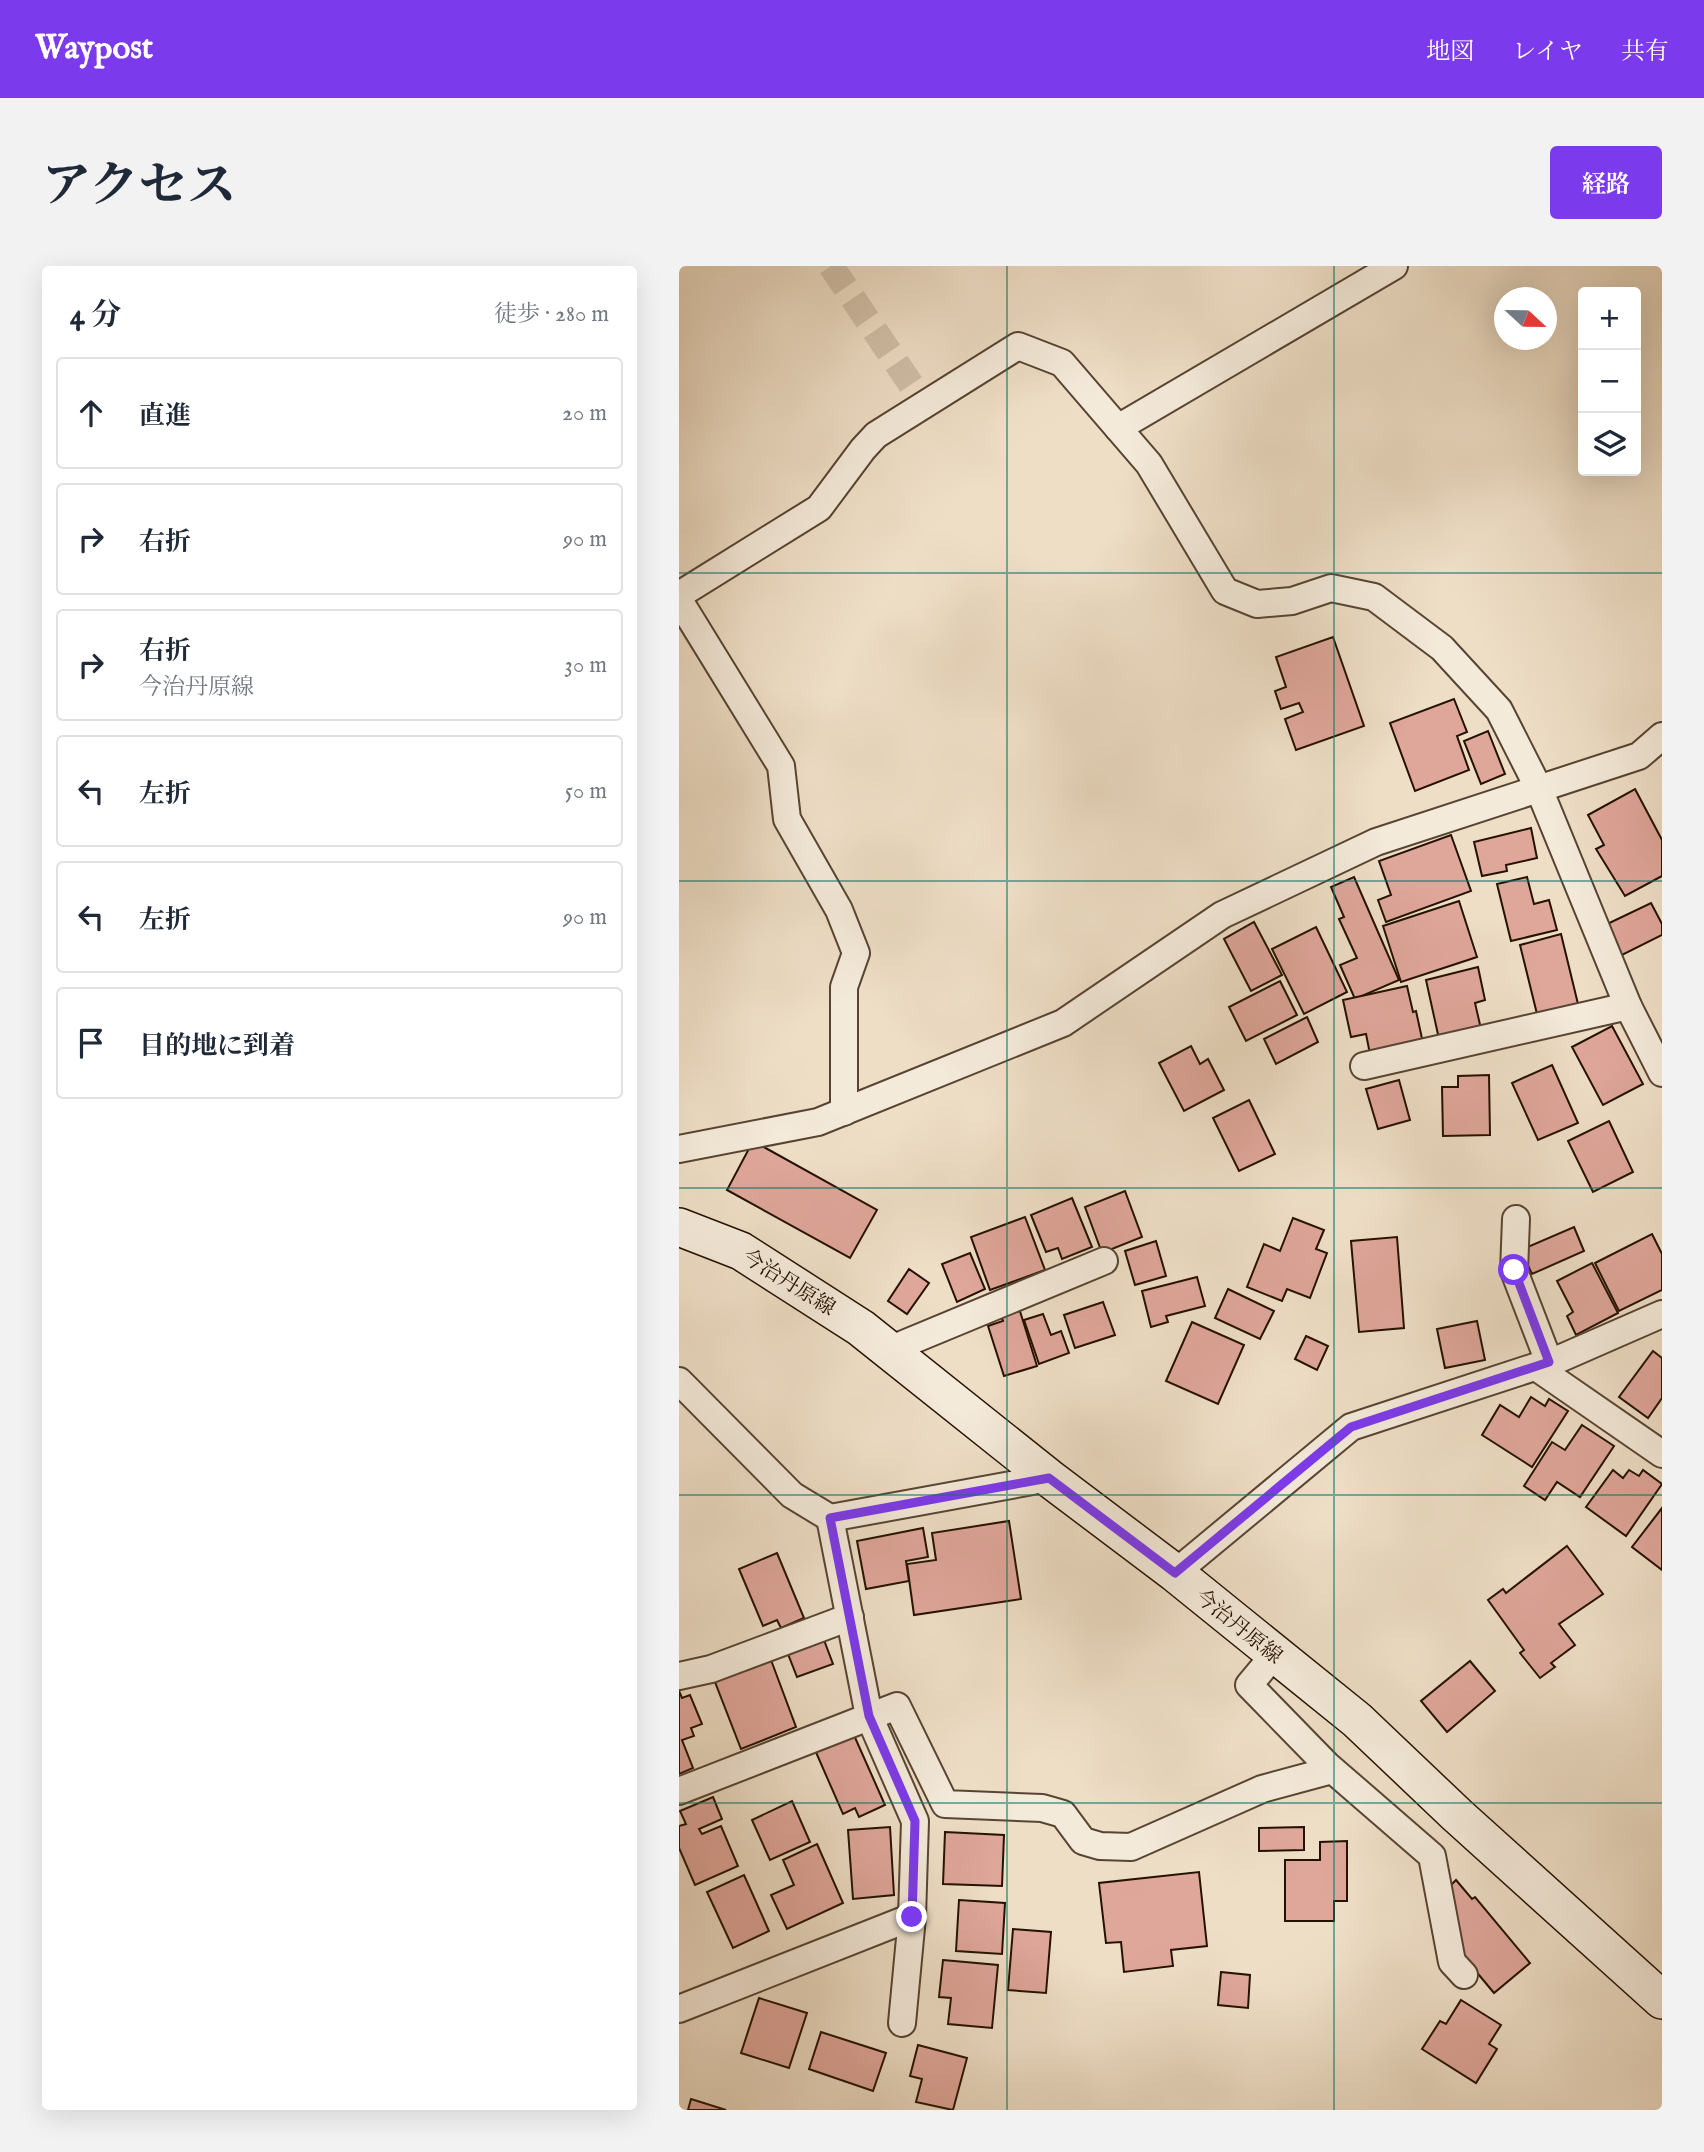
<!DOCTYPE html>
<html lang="ja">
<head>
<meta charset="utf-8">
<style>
	:root { --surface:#fff; --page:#f2f2f3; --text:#1f2937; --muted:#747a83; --line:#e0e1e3; --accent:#7c3aed }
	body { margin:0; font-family:"IM FELL English","Noto Serif JP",serif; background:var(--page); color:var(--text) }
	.controls { position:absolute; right:21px; top:21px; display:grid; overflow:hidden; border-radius:7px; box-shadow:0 7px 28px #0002 }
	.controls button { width:63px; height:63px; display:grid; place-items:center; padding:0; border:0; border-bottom:2px solid var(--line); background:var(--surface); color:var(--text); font:35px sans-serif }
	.compass { position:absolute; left:815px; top:21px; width:63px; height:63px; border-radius:50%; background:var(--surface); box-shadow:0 7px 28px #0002; rotate:112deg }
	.stop { position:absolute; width:21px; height:21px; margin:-16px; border:5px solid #7c3aed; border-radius:50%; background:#fff }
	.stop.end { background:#7c3aed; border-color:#fff; box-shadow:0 2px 7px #0008 }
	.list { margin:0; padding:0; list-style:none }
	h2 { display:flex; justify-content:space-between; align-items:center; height:91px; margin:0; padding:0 28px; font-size:30px }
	h2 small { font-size:23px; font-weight:400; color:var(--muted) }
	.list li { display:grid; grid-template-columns:46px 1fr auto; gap:21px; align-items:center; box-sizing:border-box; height:112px; margin:0 14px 14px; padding:0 14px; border:2px solid var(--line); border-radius:7px }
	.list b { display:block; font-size:26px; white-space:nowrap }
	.list p { margin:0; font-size:23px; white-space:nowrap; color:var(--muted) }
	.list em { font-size:23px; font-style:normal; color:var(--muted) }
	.icon { flex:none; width:38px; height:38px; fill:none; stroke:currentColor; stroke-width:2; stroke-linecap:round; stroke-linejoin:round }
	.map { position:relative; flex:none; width:983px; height:1844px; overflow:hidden; border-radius:7px }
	header { display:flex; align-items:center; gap:42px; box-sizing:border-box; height:98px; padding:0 35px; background:var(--accent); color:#fff }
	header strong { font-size:33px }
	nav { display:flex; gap:38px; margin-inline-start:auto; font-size:24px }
	.intro { display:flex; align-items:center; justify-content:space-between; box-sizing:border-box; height:168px; padding:0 42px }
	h1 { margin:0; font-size:49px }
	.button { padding:18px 32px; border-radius:7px; background:var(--accent); color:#fff; font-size:24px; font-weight:700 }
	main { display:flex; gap:42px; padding:0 42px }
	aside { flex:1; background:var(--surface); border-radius:7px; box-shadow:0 7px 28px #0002 }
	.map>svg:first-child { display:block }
	.building { fill:#dfa69a; stroke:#251100; stroke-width:2 }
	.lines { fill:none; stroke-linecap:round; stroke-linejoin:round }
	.minor-tunnel { stroke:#d0bfa8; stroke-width:26; stroke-dasharray:26 13; stroke-linecap:butt }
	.minor-casing { stroke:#574432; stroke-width:30 }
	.secondary-casing { stroke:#251100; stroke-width:40 }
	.minor { stroke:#f4eada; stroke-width:26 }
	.secondary { stroke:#f4eada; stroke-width:37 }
	.route { stroke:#7c3aed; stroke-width:9 }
	.grid { fill:none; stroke:#0f766e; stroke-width:2; stroke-opacity:0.55 }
	.labels { text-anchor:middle; stroke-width:6; stroke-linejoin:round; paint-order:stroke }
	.street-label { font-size:21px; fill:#251100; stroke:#f4eada }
</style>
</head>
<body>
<header>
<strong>Waypost</strong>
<nav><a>地図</a><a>レイヤ</a><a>共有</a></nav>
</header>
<div class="intro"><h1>アクセス</h1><a class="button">経路</a></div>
<main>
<aside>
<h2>4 分<small>徒歩 · 280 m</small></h2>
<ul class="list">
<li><svg class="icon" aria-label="ahead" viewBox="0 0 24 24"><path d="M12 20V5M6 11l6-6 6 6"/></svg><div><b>直進</b></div><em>20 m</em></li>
<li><svg class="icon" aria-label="right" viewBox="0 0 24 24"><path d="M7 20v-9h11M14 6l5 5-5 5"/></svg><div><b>右折</b></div><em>90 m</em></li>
<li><svg class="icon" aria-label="right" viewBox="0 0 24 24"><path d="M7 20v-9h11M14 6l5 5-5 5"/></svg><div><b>右折</b><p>今治丹原線</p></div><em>30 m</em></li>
<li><svg class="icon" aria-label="left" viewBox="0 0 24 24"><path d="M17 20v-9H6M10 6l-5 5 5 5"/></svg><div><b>左折</b></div><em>50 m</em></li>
<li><svg class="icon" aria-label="left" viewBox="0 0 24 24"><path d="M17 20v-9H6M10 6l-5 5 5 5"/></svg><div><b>左折</b></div><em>90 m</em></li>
<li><svg class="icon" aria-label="arrive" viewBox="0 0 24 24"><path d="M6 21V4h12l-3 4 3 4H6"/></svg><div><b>目的地に到着</b></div></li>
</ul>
</aside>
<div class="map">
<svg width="983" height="1844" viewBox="0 0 983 1844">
	<rect width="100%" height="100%" fill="#eedec6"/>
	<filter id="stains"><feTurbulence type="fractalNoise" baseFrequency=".00286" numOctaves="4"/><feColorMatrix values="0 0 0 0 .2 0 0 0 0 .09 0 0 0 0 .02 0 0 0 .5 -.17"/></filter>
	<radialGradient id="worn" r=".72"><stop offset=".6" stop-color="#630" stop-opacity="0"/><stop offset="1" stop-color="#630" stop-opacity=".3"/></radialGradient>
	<!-- building -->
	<g class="building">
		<path d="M 654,371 L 685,460 L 617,484 L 606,453 L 624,446 L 620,437 L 602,443 L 596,425 L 607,421 L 597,391 Z"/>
		<path d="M 775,433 L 788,466 L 778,470 L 790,504 L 736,525 L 711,457 Z"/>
		<path d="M 809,465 L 826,508 L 802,518 L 785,475 Z"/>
		<path d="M 956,523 L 983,574 L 983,610 L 946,630 L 917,583 L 925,579 L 909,549 Z"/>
		<path d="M 852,562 L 858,592 L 827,599 L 828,605 L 803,610 L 795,576 Z"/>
		<path d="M 772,569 L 792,625 L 707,656 L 699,634 L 712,629 L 700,595 Z"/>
		<path d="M 675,611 L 720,714 L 676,733 L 661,699 L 678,692 L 660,653 L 665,651 L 652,621 Z"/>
		<path d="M 848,611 L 855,638 L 870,634 L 878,664 L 832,675 L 818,618 Z"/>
		<path d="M 780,635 L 798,691 L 722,716 L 704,660 Z"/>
		<path d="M 972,637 L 983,658 L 983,669 L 939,691 L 924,660 Z"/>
		<path d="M 575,656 L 603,709 L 572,725 L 545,673 Z"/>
		<path d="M 637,661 L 668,726 L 625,748 L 593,683 Z"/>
		<path d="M 882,668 L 899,738 L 858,748 L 841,679 Z"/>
		<path d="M 799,701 L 806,734 L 796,737 L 802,763 L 760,773 L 747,714 Z"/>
		<path d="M 601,715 L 618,749 L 567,775 L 550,741 Z"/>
		<path d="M 728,720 L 734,746 L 737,745 L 744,777 L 691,788 L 687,768 L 672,771 L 664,734 Z"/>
		<path d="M 628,751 L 639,776 L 597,798 L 585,773 Z"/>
		<path d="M 933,760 L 964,818 L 924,839 L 893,781 Z"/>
		<path d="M 512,780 L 521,798 L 529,793 L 545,824 L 505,845 L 480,797 Z"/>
		<path d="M 873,799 L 899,857 L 859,874 L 833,817 Z"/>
		<path d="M 810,809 L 811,869 L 764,870 L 763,821 L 779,821 L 779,810 Z"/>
		<path d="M 720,814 L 731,854 L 699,863 L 687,823 Z"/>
		<path d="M 570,834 L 596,888 L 560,905 L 534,852 Z"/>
		<path d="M 930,855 L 954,906 L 914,926 L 889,875 Z"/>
		<path d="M 74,875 L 198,944 L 171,992 L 48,924 Z"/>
		<path d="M 446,925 L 463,971 L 423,987 L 406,941 Z"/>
		<path d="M 393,932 L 413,981 L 383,993 L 379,982 L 367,986 L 352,949 Z"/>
		<path d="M 346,951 L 366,1004 L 311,1024 L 292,971 Z"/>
		<path d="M 614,952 L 645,964 L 637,983 L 648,987 L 631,1032 L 608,1023 L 603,1035 L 568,1021 L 585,978 L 601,985 Z"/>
		<path d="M 895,961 L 905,985 L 853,1008 L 842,984 Z"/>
		<path d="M 973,968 L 983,988 L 983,1024 L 940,1045 L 916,997 Z"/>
		<path d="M 718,971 L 725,1062 L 680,1066 L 672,975 Z"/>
		<path d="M 477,975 L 487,1010 L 456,1019 L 446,985 Z"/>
		<path d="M 291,987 L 306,1023 L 278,1036 L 263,998 Z"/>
		<path d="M 913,997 L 939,1047 L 897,1069 L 888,1050 L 894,1046 L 878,1015 Z"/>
		<path d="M 230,1003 L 250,1017 L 228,1048 L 209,1035 Z"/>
		<path d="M 518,1011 L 526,1040 L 487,1050 L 489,1056 L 472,1061 L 463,1025 Z"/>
		<path d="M 549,1023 L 595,1045 L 581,1073 L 536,1052 Z"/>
		<path d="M 424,1036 L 436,1069 L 396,1082 L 385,1049 Z"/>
		<path d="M 340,1042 L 358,1100 L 325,1110 L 309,1060 L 324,1055 L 321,1048 Z"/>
		<path d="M 364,1048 L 372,1069 L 382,1065 L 390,1087 L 360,1098 L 345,1054 Z"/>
		<path d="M 798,1055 L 806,1094 L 766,1102 L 758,1063 Z"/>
		<path d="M 513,1056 L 565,1079 L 539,1138 L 487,1115 Z"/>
		<path d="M 627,1070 L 649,1080 L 638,1104 L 616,1093 Z"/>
		<path d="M 974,1085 L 983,1092 L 983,1132 L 969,1152 L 940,1131 Z"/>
		<path d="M 852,1131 L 866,1140 L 870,1133 L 889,1145 L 853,1201 L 803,1169 L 821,1139 L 840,1151 Z"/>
		<path d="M 903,1159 L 935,1180 L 901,1231 L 878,1216 L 866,1234 L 845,1220 L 873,1176 L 886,1184 Z"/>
		<path d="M 934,1204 L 944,1212 L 950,1204 L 960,1210 L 964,1204 L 983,1218 L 947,1270 L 907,1241 Z"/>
		<path d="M 983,1242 L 983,1304 L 953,1281 Z"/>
		<path d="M 330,1255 L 342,1333 L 235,1349 L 228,1298 L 257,1294 L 253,1267 Z"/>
		<path d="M 244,1262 L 249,1291 L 227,1295 L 230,1315 L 187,1323 L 178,1275 Z"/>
		<path d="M 888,1280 L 924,1328 L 880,1358 L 896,1379 L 872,1397 L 876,1401 L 861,1412 L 841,1387 L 845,1384 L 809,1334 L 824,1323 L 827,1327 Z"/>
		<path d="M 98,1287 L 125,1352 L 102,1362 L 98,1354 L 84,1360 L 60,1303 Z"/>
		<path d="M 145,1374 L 154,1398 L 118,1411 L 109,1388 Z"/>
		<path d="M 92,1394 L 117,1461 L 62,1483 L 36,1416 Z"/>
		<path d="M 791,1395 L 816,1425 L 768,1466 L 742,1435 Z"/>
		<path d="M 0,1425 L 3,1432 L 11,1429 L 23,1458 L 12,1462 L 15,1470 L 3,1474 L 14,1502 L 0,1508 Z"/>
		<path d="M 174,1467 L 206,1539 L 180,1551 L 176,1542 L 164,1548 L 136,1484 Z"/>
		<path d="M 34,1531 L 43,1553 L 20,1563 L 23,1568 L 42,1560 L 59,1600 L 16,1619 L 0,1582 L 0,1560 L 7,1558 L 1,1545 Z"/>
		<path d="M 113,1535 L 131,1576 L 91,1594 L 73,1554 Z"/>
		<path d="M 211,1561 L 215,1629 L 174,1633 L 169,1564 Z"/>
		<path d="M 625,1561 L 625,1584 L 580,1585 L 580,1562 Z"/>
		<path d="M 266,1566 L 325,1569 L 323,1620 L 264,1618 Z"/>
		<path d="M 668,1575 L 668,1635 L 655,1635 L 655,1655 L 606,1655 L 606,1594 L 641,1594 L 641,1576 Z"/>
		<path d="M 138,1578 L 164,1637 L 108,1663 L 92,1629 L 115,1619 L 104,1594 Z"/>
		<path d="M 520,1606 L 528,1680 L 492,1684 L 494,1700 L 445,1706 L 442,1676 L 427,1677 L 420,1617 Z"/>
		<path d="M 65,1609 L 90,1665 L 54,1682 L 28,1626 Z"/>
		<path d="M 777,1614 L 793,1633 L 796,1631 L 851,1697 L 815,1727 L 770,1673 L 781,1664 L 769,1649 L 767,1624 Z"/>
		<path d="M 280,1634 L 326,1637 L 323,1688 L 277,1685 Z"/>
		<path d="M 334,1663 L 372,1666 L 367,1727 L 329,1724 Z"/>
		<path d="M 264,1694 L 319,1699 L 313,1762 L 269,1758 L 272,1732 L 260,1731 Z"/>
		<path d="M 542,1706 L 571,1709 L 569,1742 L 539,1739 Z"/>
		<path d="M 80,1732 L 128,1747 L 110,1802 L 62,1787 Z"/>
		<path d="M 782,1734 L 822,1759 L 810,1778 L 818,1783 L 797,1817 L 743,1783 L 761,1755 L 767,1758 Z"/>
		<path d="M 142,1766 L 207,1787 L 194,1825 L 130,1803 Z"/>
		<path d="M 239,1779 L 288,1792 L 274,1844 L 237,1836 L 243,1813 L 231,1810 Z"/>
		<path d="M 12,1833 L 47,1844 L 9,1844 Z"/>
	</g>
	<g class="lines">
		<!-- minor-tunnel -->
		<path class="minor-tunnel" d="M 152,0 L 246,139"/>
		<defs>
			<g id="minor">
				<path d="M 439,162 L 715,0"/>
				<path d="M 0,329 L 140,242 L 184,183 L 197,169 L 339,80 L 383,97 L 470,198 L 546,325 L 578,338 L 613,335 L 652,322 L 695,331 L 763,382 L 820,444 L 860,523 L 949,740 L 983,807"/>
				<path d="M 0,334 L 102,500 L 108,553 L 160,644 L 177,687 L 165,721 L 165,846"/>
				<path d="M 685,800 L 949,740"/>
				<path d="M 0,883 L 139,856 L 384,757 L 543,649 L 697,576 L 960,490 L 983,470"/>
				<path d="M 837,953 L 835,1005 L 870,1096"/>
				<path d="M 210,1084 L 425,995"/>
				<path d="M 857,1101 L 983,1188"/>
				<path d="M 0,1115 L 113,1229 L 151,1252"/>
				<path d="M 496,1307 L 672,1161 L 880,1093 L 983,1048"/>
				<path d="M 595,1389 L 570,1419 L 648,1499 L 753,1590 L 773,1696 L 785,1709"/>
				<path d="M 0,1410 L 32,1403 L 171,1351"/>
				<path d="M 0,1525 L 218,1440 L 266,1538 L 363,1542 L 384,1548 L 404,1575 L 421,1580 L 452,1581 L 583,1523 L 653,1504"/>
				<path d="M 0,1743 L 233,1651 L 236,1555 L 190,1450 L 151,1252 L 370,1212"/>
				<path d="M 223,1757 L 233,1651"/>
			</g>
			<path id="secondary" d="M 0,961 L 62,985 L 182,1062 L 370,1212 L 496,1307 L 678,1454 L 778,1549 L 983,1734"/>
		</defs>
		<!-- minor casing -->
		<use href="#minor" class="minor-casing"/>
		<!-- secondary casing -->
		<use href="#secondary" class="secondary-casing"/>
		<!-- minor -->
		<use href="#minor" class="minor"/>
		<!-- secondary -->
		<use href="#secondary" class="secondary"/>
	</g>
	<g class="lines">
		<!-- route -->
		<path class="route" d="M 233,1651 L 236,1555 L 190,1450 L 151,1252 L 370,1212 L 496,1307 L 672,1161 L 870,1096 L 835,1004"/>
	</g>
	<!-- grid -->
	<path class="grid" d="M 328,0 L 328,1844M 655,0 L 655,1844M 0,307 L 983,307M 0,615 L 983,615M 0,922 L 983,922M 0,1229 L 983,1229M 0,1537 L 983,1537"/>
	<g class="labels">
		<!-- street labels -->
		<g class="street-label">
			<text transform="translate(110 1016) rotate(32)" y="7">今治丹原線</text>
			<text transform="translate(560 1360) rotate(39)" y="7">今治丹原線</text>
		</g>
	</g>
	<rect width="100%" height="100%" filter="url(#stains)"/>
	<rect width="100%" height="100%" fill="url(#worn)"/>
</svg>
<div class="controls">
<button>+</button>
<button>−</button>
<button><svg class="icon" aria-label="layers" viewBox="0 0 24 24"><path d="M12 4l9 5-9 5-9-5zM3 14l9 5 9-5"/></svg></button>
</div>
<svg class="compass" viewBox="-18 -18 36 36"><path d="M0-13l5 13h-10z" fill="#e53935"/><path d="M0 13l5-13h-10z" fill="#747a83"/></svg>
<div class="stop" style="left:835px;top:1004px"></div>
<div class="stop end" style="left:233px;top:1651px"></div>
</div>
</main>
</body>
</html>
